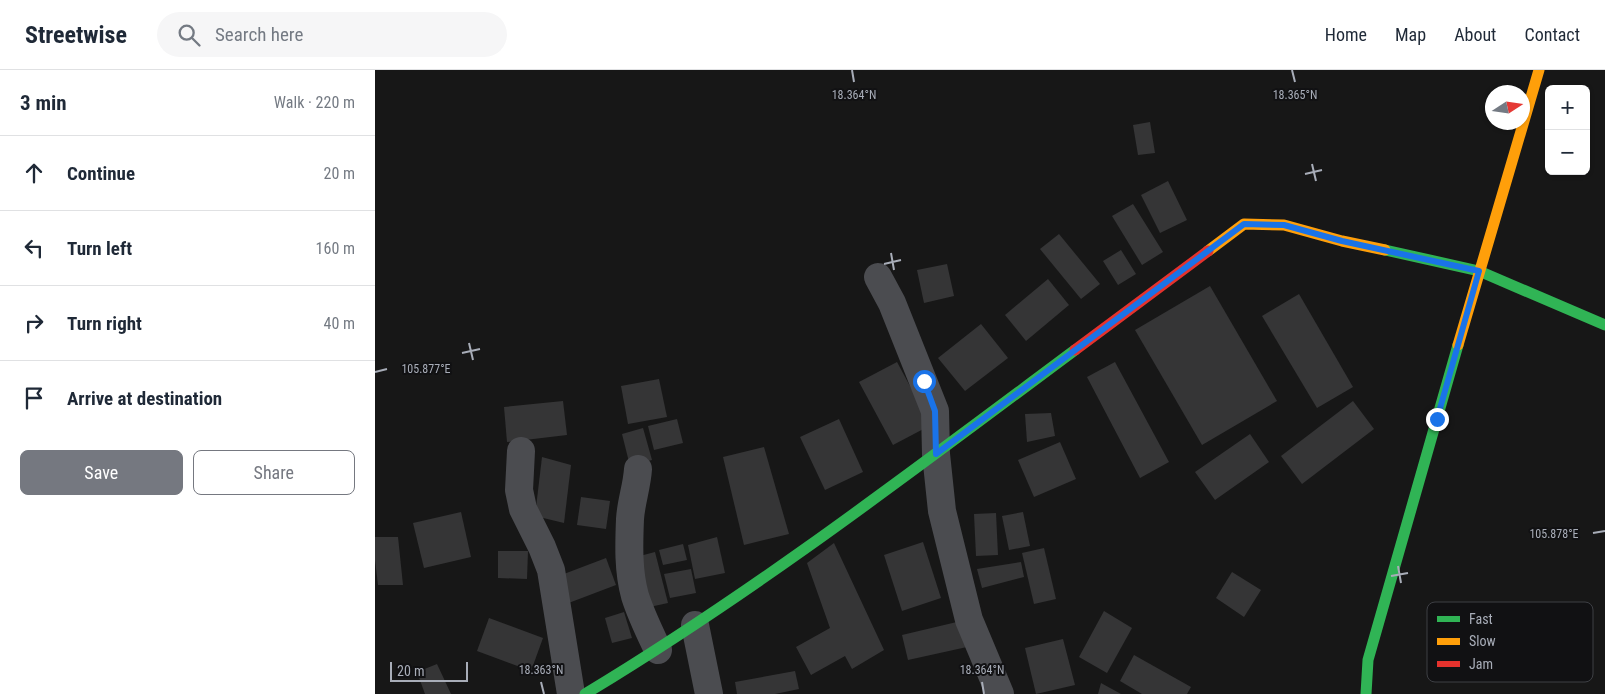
<!DOCTYPE html>
<html lang="en">
<head>
<meta charset="utf-8">
<style>
	:root { --surface:#fff; --page:#f6f6f7; --text:#1f2937; --muted:#747a83; --line:#e0e1e3; --accent:#757880 }
	body { margin:0; font-family:"Roboto Condensed",sans-serif; background:var(--page); color:var(--text) }
	.controls { position:absolute; right:15px; top:15px; display:grid; overflow:hidden; border-radius:8px; box-shadow:0 1px 4px #0004 }
	.controls button { width:45px; height:45px; display:grid; place-items:center; padding:0; border:0; border-bottom:1px solid var(--line); background:var(--surface); color:var(--text); font:25px sans-serif }
	.compass { position:absolute; left:1110px; top:15px; width:45px; height:45px; border-radius:50%; background:var(--surface); box-shadow:0 1px 4px #0004; rotate:78deg }
	.scale { position:absolute; left:15px; bottom:12px; width:78px; box-sizing:border-box; padding-left:5px; border:2px solid #a8adb8; border-top:0; font-size:14px; line-height:18px; white-space:nowrap; color:#a8adb8; -webkit-text-stroke:4px #111113; paint-order:stroke }
	.stop { position:absolute; width:15px; height:15px; margin:-11px; border:4px solid #1a73e8; border-radius:50%; background:#fff }
	.stop.end { background:#1a73e8; border-color:#fff; box-shadow:0 1px 5px #0008 }
	.list { margin:0; padding:0; list-style:none }
	h2 { display:flex; justify-content:space-between; align-items:center; height:65px; margin:0; padding:0 20px; font-size:21px }
	h2 small { font-size:16px; font-weight:400; color:var(--muted) }
	.list li { display:grid; grid-template-columns:32px 1fr auto; gap:15px; align-items:center; box-sizing:border-box; height:75px; padding:0 20px; border-top:1px solid var(--line) }
	.list b { display:block; font-size:19px; white-space:nowrap }
	.list em { font-size:16px; font-style:normal; color:var(--muted) }
	.actions { display:flex; gap:10px; padding:15px 20px }
	.actions a { flex:1; padding:11px 0; border:1px solid var(--accent); border-radius:8px; text-align:center; font-size:18px; color:var(--accent) }
	.actions .main { background:var(--accent); color:#fff }
	.icon { flex:none; width:28px; height:28px; fill:none; stroke:currentColor; stroke-width:2; stroke-linecap:round; stroke-linejoin:round }
	.map { position:relative; flex:none; width:1230px; height:624px; overflow:hidden }
	header { display:flex; align-items:center; gap:30px; box-sizing:border-box; height:70px; padding:0 25px; background:var(--surface); border-bottom:1px solid var(--line) }
	header strong { font-size:24px }
	nav { display:flex; gap:28px; margin-inline-start:auto; font-size:18px }
	.search { width:350px; height:45px; background:var(--page); display:flex; align-items:center; gap:12px; box-sizing:border-box; padding:0 18px; border-radius:28px; color:var(--muted); font-size:19px }
	main { display:flex }
	aside { flex:1; background:var(--surface) }
	.map>svg:first-child { display:block }
	.building { fill:#353536 }
	.lines { fill:none; stroke-linecap:round; stroke-linejoin:round }
	.street { stroke:#4b4c50; stroke-width:28 }
	.fast { stroke:#30b455; stroke-width:11 }
	.slow { stroke:#ff9f0a; stroke-width:11 }
	.jam { stroke:#e5322d; stroke-width:11 }
	.route { stroke:#1a73e8; stroke-width:6 }
	.ticks { fill:none; stroke:#a8adb8; stroke-width:2 }
	.key { fill:#111113; stroke:#3e4045; stroke-width:1 }
	.key-label { font-size:14px; fill:#a8adb8 }
	.ticks-label { font-size:12px; text-anchor:middle; fill:#a8adb8; stroke:#111113; stroke-width:4; stroke-linejoin:round; paint-order:stroke }
</style>
</head>
<body>
<header>
<strong>Streetwise</strong>
<div class="search"><svg class="icon" aria-label="search" viewBox="0 0 24 24"><circle cx="10" cy="10" r="6"/><path d="M15 15l6 6"/></svg>Search here</div>
<nav><a>Home</a><a>Map</a><a>About</a><a>Contact</a></nav>
</header>
<main>
<aside>
<h2>3 min<small>Walk · 220 m</small></h2>
<ul class="list">
<li><svg class="icon" aria-label="ahead" viewBox="0 0 24 24"><path d="M12 20V5M6 11l6-6 6 6"/></svg><div><b>Continue</b></div><em>20 m</em></li>
<li><svg class="icon" aria-label="left" viewBox="0 0 24 24"><path d="M17 20v-9H6M10 6l-5 5 5 5"/></svg><div><b>Turn left</b></div><em>160 m</em></li>
<li><svg class="icon" aria-label="right" viewBox="0 0 24 24"><path d="M7 20v-9h11M14 6l5 5-5 5"/></svg><div><b>Turn right</b></div><em>40 m</em></li>
<li><svg class="icon" aria-label="arrive" viewBox="0 0 24 24"><path d="M6 21V4h12l-3 4 3 4H6"/></svg><div><b>Arrive at destination</b></div></li>
</ul>
<div class="actions"><a class="main">Save</a><a>Share</a></div>
</aside>
<div class="map">
<svg width="1230" height="624" viewBox="0 0 1230 624">
	<rect width="100%" height="100%" fill="#171717"/>
	<!-- building -->
	<g class="building">
		<path d="M 775,52 L 780,83 L 763,85 L 758,55 Z"/>
		<path d="M 793,111 L 812,150 L 785,163 L 766,125 Z"/>
		<path d="M 758,134 L 788,182 L 767,195 L 737,146 Z"/>
		<path d="M 684,164 L 725,214 L 706,229 L 665,179 Z"/>
		<path d="M 746,180 L 761,204 L 743,215 L 728,191 Z"/>
		<path d="M 572,194 L 579,226 L 549,233 L 542,200 Z"/>
		<path d="M 673,209 L 694,235 L 651,271 L 630,245 Z"/>
		<path d="M 835,216 L 902,331 L 827,375 L 760,260 Z"/>
		<path d="M 924,224 L 978,317 L 942,338 L 887,246 Z"/>
		<path d="M 606,254 L 633,288 L 590,321 L 563,288 Z"/>
		<path d="M 522,292 L 556,355 L 518,375 L 484,312 Z"/>
		<path d="M 740,292 L 794,392 L 765,408 L 712,307 Z"/>
		<path d="M 284,309 L 292,347 L 253,354 L 246,316 Z"/>
		<path d="M 188,331 L 192,365 L 132,372 L 129,337 Z"/>
		<path d="M 978,331 L 999,359 L 927,414 L 906,386 Z"/>
		<path d="M 676,343 L 680,366 L 652,372 L 650,344 Z"/>
		<path d="M 302,349 L 308,373 L 279,380 L 273,356 Z"/>
		<path d="M 464,349 L 488,402 L 450,420 L 425,367 Z"/>
		<path d="M 268,358 L 277,390 L 255,396 L 247,364 Z"/>
		<path d="M 875,364 L 894,392 L 840,430 L 820,402 Z"/>
		<path d="M 685,372 L 701,409 L 659,427 L 643,390 Z"/>
		<path d="M 389,377 L 414,464 L 369,475 L 348,387 Z"/>
		<path d="M 167,387 L 196,395 L 189,453 L 160,446 Z"/>
		<path d="M 206,427 L 235,431 L 231,459 L 202,455 Z"/>
		<path d="M 86,442 L 96,487 L 49,498 L 38,453 Z"/>
		<path d="M 648,442 L 655,476 L 634,480 L 627,446 Z"/>
		<path d="M 621,443 L 623,485 L 601,486 L 599,444 Z"/>
		<path d="M 0,467 L 23,467 L 28,515 L 3,515 L 0,490 Z"/>
		<path d="M 342,467 L 350,503 L 320,509 L 313,475 Z"/>
		<path d="M 548,472 L 566,528 L 527,541 L 509,485 Z"/>
		<path d="M 459,473 L 509,580 L 477,599 L 470,586 L 436,605 L 421,577 L 455,558 L 432,493 Z"/>
		<path d="M 308,474 L 312,490 L 288,495 L 284,480 Z"/>
		<path d="M 669,478 L 681,529 L 659,534 L 647,483 Z"/>
		<path d="M 123,481 L 153,481 L 152,509 L 123,508 Z"/>
		<path d="M 280,482 L 293,533 L 270,538 L 257,488 Z"/>
		<path d="M 231,488 L 241,515 L 191,534 L 181,507 Z"/>
		<path d="M 646,492 L 649,507 L 607,518 L 602,499 Z"/>
		<path d="M 316,499 L 321,523 L 295,528 L 289,504 Z"/>
		<path d="M 857,502 L 886,520 L 869,547 L 841,528 Z"/>
		<path d="M 729,541 L 757,558 L 732,603 L 704,587 Z"/>
		<path d="M 249,542 L 257,568 L 237,573 L 230,548 Z"/>
		<path d="M 114,548 L 168,568 L 156,601 L 102,581 Z"/>
		<path d="M 586,551 L 592,577 L 533,590 L 527,565 Z"/>
		<path d="M 688,569 L 700,615 L 661,624 L 650,578 Z"/>
		<path d="M 759,585 L 816,617 L 812,624 L 767,624 L 745,611 Z"/>
		<path d="M 62,594 L 76,624 L 50,624 L 42,602 Z"/>
		<path d="M 420,601 L 424,619 L 400,624 L 362,624 L 360,612 Z"/>
		<path d="M 726,613 L 746,624 L 723,624 Z"/>
	</g>
	<g class="lines">
		<!-- street -->
		<g class="street">
			<path d="M 503,207 L 517,233 L 560,341 L 561,384 L 567,441 L 594,550 L 625,624"/>
			<path d="M 146,381 L 144,420 L 148,439 L 167,477 L 176,500 L 196,624"/>
			<path d="M 263,399 C 262,416 256,432 255,449 C 254,474 253,501 260,526 C 266,545 275,563 283,580"/>
			<path d="M 320,555 L 334,624"/>
		</g>
		<!-- fast -->
		<g class="fast">
			<path d="M 1010,180 L 1104,201 L 1230,255"/>
			<path d="M 210,624 C 381,521 540,399 700,280"/>
			<path d="M 991,624 L 993,590 L 1083,275"/>
		</g>
		<!-- slow -->
		<g class="slow">
			<path d="M 833,181 L 869,154 L 909,155 L 967,171 L 1010,180"/>
			<path d="M 1083,275 L 1164,0"/>
		</g>
		<!-- jam -->
		<path class="jam" d="M 700,280 L 833,181"/>
	</g>
	<g class="lines">
		<!-- route -->
		<path class="route" d="M 549,311 L 560,341 L 561,384 L 869,154 L 909,155 L 967,171 L 1104,201 L 1062,349"/>
	</g>
	<!-- ticks -->
	<path class="ticks" d="M 477,0 L 479,12M 917,0 L 920,12M 937,94 L 941,111M 930,104 L 947,100M 516,183 L 519,200M 509,194 L 526,190M 94,273 L 98,290M 87,283 L 105,279M 0,302 L 12,299M 1218,463 L 1230,461M 1023,496 L 1026,513M 1016,506 L 1033,503M 166,612 L 169,624M 607,612 L 609,624"/>
	<!-- legend -->
	<rect x="1052" y="532" width="166" height="80" rx="8" class="key"/>
	<rect x="1062" y="546" width="23" height="6" fill="#30b455"/>
	<rect x="1062" y="568" width="23" height="7" fill="#ff9f0a"/>
	<rect x="1062" y="591" width="23" height="6" fill="#e5322d"/>
	<g class="key-label">
		<text x="1094" y="554">Fast</text>
		<text x="1094" y="576">Slow</text>
		<text x="1094" y="599">Jam</text>
	</g>
	<g class="ticks-label">
		<text x="479" y="29">18.364°N</text>
		<text x="920" y="29">18.365°N</text>
		<text x="51" y="303">105.877°E</text>
		<text x="1179" y="468">105.878°E</text>
		<text x="166" y="604">18.363°N</text>
		<text x="607" y="604">18.364°N</text>
	</g>
</svg>
<div class="controls">
<button>+</button>
<button>−</button>
</div>
<svg class="compass" viewBox="-18 -18 36 36"><path d="M0-13l5 13h-10z" fill="#e53935"/><path d="M0 13l5-13h-10z" fill="#747a83"/></svg>
<div class="scale">20 m</div>
<div class="stop" style="left:549px;top:311px"></div>
<div class="stop end" style="left:1062px;top:349px"></div>
</div>
</main>
</body>
</html>
